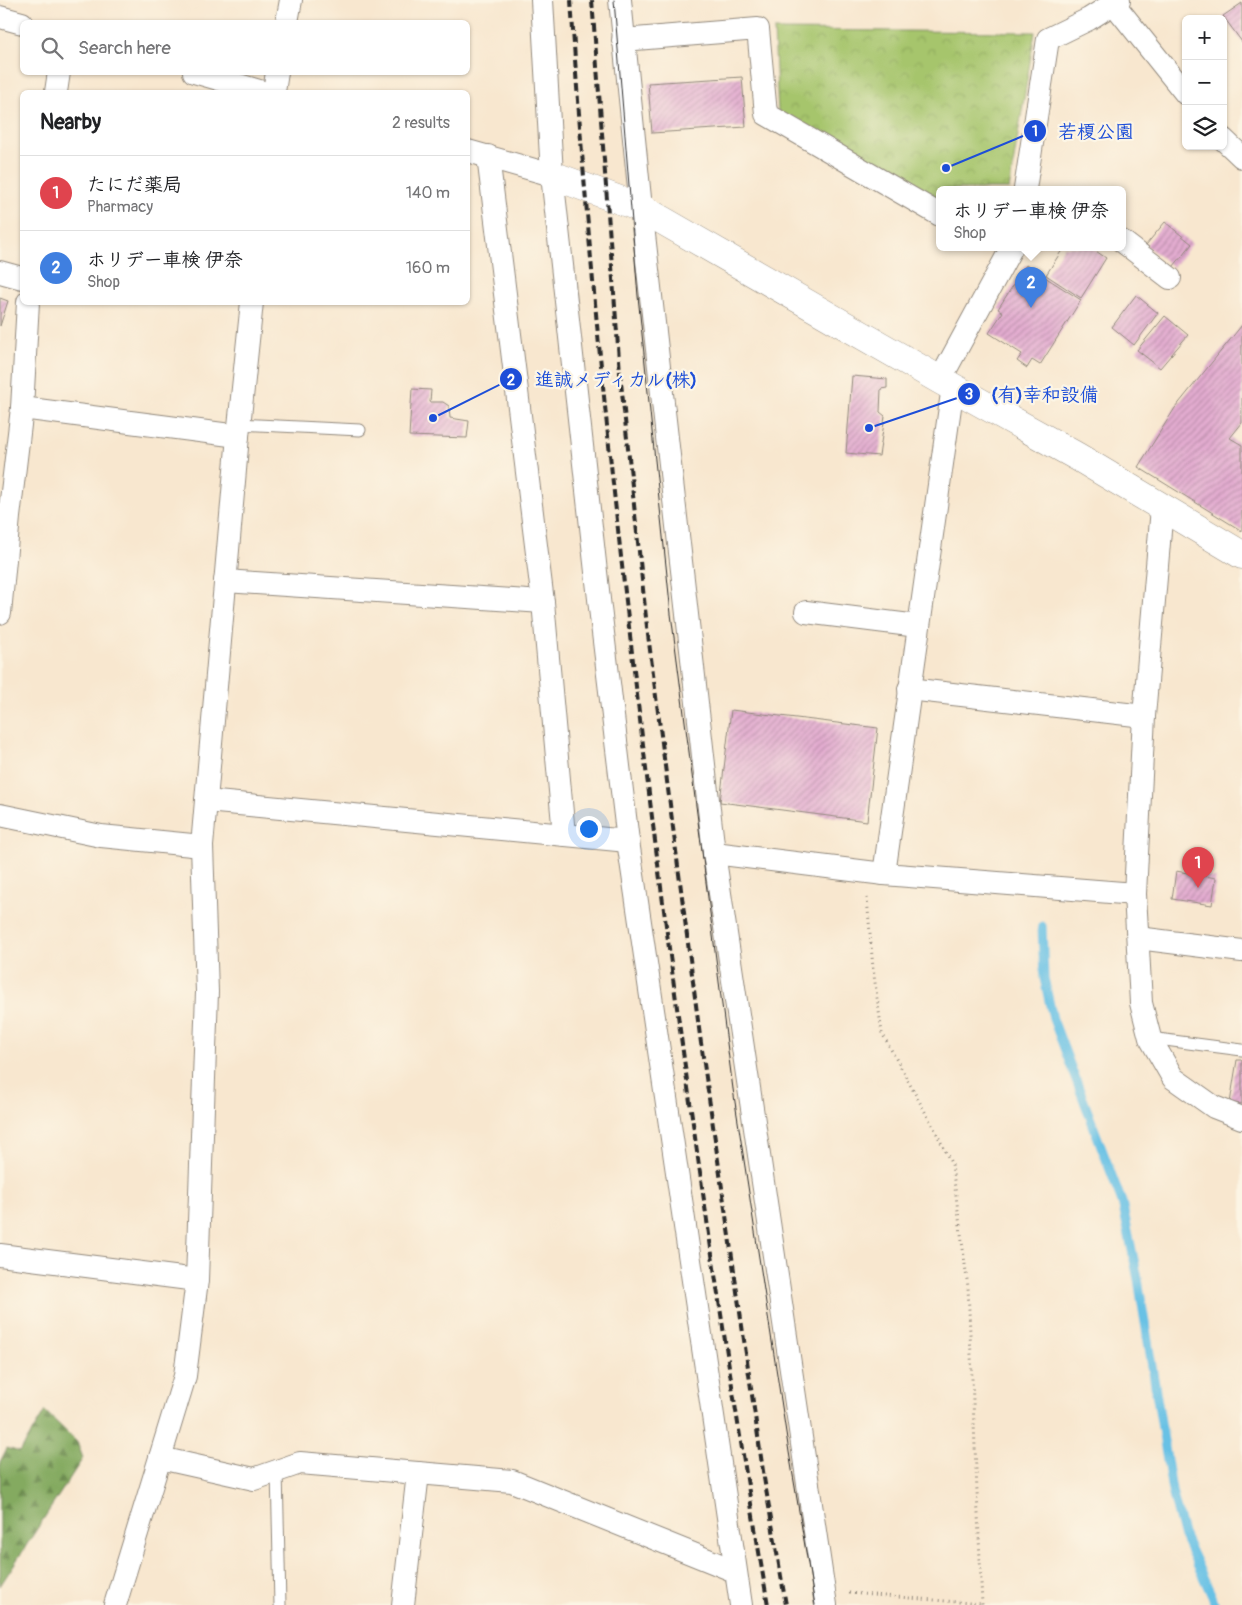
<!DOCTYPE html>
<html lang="en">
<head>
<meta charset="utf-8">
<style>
	:root { --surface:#fff; --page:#f6f6f6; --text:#202124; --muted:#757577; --line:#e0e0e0; --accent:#1a73e8 }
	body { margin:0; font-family:Pangolin,"Klee One",sans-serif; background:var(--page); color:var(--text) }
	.controls { position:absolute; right:15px; top:15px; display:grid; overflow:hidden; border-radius:8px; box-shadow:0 1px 4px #0004 }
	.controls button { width:45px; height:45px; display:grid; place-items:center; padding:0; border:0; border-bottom:1px solid var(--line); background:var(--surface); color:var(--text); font:25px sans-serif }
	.you { position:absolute; left:588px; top:828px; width:18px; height:18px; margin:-12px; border:4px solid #fff; border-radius:50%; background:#1a73e8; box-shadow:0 0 0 8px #1a73e833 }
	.badge { display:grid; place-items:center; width:32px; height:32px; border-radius:50%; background:var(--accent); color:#fff; font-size:16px; font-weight:700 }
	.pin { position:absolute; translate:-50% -41px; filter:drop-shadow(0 1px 2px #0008) }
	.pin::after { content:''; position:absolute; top:26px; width:18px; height:15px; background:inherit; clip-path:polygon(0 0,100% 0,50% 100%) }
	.popup { position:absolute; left:936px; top:186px; width:190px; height:65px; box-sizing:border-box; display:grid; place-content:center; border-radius:8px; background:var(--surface); filter:drop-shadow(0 1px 4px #0005); font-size:16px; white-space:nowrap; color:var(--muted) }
	.popup b { font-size:19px; color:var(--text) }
	.popup::after { content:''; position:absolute; left:50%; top:100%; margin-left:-10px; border:10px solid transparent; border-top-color:var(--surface) }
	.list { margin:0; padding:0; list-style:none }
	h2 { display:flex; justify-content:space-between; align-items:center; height:65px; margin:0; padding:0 20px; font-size:21px }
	h2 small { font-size:16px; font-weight:400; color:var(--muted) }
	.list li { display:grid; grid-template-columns:32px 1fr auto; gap:15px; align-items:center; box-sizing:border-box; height:75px; padding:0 20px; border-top:1px solid var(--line) }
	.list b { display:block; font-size:19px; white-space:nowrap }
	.list p { margin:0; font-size:16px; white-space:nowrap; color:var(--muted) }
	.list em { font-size:16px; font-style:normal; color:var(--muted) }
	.icon { flex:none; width:28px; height:28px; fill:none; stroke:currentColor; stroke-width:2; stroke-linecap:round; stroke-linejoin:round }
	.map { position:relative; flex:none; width:1242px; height:1605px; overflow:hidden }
	.search { position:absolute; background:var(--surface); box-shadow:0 1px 4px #0004; left:20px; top:20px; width:450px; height:55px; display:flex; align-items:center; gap:12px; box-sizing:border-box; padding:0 18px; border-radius:8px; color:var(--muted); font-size:19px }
	.panel { position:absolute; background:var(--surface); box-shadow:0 1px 4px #0004; left:20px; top:90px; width:450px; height:215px; border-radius:8px }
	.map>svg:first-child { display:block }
	.forest { fill:url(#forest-firs); stroke:#586a46 }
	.park { fill:url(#park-crowns); stroke:#68784c }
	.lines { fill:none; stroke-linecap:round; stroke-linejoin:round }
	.stream { stroke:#67c1e5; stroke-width:9 }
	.building { fill:url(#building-hatch) }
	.service-casing { stroke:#92897d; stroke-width:13 }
	.minor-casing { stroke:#92897d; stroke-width:24 }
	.tertiary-casing { stroke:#92897d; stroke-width:29 }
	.path { stroke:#92897d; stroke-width:3; stroke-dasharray:1 4; stroke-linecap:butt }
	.service { stroke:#fff; stroke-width:11 }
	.minor { stroke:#fff; stroke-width:22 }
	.tertiary { stroke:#fff; stroke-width:28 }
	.tram { stroke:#2b2b2b; stroke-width:1 }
	.rail { stroke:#2b2b2b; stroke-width:4; stroke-dasharray:8 4; stroke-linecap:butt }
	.leader { fill:none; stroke:#1d4ed8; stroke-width:2 }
	.callout-dot { fill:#1d4ed8; stroke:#fcf5e5; stroke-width:2 }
	.mark-label { font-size:15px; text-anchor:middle; font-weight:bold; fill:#fff }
	.callout-label { font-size:19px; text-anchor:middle; font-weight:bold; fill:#1d4ed8; stroke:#fcf5e5; stroke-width:4.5; stroke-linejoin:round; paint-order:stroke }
</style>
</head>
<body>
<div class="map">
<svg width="1242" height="1605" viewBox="0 0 1242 1605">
	<defs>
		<pattern id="forest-firs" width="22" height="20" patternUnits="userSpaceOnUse" patternTransform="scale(1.25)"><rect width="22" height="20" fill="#84aa60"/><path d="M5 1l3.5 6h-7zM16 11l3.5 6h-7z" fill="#6c8b4f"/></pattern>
		<pattern id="park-crowns" width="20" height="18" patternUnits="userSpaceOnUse" patternTransform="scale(1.25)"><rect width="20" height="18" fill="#a6c56c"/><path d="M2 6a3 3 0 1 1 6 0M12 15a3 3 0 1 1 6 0" fill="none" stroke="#8fa95e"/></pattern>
		<pattern id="building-hatch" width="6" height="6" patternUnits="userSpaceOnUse" patternTransform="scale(1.25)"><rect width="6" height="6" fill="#e3acd0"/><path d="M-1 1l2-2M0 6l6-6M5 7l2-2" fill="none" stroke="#b88ca9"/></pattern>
	</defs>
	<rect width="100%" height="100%" fill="#fcf5e5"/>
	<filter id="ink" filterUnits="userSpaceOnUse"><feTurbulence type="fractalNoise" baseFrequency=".02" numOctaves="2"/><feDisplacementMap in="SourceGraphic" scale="10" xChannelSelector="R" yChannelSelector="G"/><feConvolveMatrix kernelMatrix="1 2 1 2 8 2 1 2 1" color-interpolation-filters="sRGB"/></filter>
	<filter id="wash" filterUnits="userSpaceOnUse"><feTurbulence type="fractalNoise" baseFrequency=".0096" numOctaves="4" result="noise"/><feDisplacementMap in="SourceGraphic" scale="20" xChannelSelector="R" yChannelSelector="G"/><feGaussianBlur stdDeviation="1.12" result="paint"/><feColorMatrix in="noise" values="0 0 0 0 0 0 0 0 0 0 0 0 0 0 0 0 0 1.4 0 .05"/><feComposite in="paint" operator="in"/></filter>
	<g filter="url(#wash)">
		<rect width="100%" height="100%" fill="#f8e7cf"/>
		<!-- forest -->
		<path class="forest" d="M 45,1411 L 77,1442 L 83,1458 L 0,1586 L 0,1462 L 7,1448 L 20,1452 Z"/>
		<!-- park -->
		<path class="park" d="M 774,30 L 1035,32 L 1009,189 L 940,189 L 940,202 L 778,112 Z"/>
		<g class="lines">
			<!-- stream -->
			<path class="stream" d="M 1042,926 L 1044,978 L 1053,1019 L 1122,1202 L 1138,1279 L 1172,1491 L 1183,1534 L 1212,1596 L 1215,1605"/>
		</g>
		<g id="blocks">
			<!-- building -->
			<g class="building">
				<path d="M 1242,3 L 1242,42 L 1223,16 Z"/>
				<path d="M 742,77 L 746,127 L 652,133 L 648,83 Z"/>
				<path d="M 1165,222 L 1192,244 L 1173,267 L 1146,245 Z"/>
				<path d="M 1064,247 L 1090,247 L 1106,258 L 1081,298 L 1046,275 Z"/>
				<path d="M 1026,265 L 1081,300 L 1040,365 L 1032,360 L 1027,368 L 1017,361 L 1022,354 L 989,333 L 1003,312 L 998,309 Z"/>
				<path d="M 1136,295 L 1158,313 L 1134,345 L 1112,327 Z"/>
				<path d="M 0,298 L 8,301 L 0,326 Z"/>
				<path d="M 1165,316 L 1188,335 L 1160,368 L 1137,350 Z"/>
				<path d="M 1242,325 L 1242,423 L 1230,438 L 1242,445 L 1242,531 L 1138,467 L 1175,408 Z"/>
				<path d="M 852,376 L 887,379 L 887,388 L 881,389 L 880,412 L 885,416 L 879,456 L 846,453 Z"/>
				<path d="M 412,389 L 431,390 L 430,402 L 443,402 L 449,406 L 450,418 L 469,421 L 467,438 L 409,436 Z"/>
				<path d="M 731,710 L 878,728 L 867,821 L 720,802 Z"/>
				<path d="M 1176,871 L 1216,878 L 1212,905 L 1172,899 Z"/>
				<path d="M 1237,1060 L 1242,1060 L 1242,1104 L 1230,1103 Z"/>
			</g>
		</g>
	</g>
	<g filter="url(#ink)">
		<use href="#blocks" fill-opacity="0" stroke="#92897d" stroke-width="1"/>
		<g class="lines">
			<defs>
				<g id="service">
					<path d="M 239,424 L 360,430"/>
					<path d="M 1150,1038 L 1242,1050"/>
					<path d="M 277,1471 L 280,1605"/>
				</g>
				<g id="minor">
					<path d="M 542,0 L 552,175 L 600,608 L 628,841 L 741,1605"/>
					<path d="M 620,0 L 641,208 L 714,853 L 826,1605"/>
					<path d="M 1114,4 L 1186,94"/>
					<path d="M 0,17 L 22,23"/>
					<path d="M 287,22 L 291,0"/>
					<path d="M 623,40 L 758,29 L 766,114 L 940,215"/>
					<path d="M 194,72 L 263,92"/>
					<path d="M 56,92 L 59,72"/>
					<path d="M 274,92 L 277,72"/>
					<path d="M 1223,139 L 1242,157"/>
					<path d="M 468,151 L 552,175"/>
					<path d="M 488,156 L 543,602 L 564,835"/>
					<path d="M 1025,189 L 1048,39 L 1089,19 L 1119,0"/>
					<path d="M 1122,241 L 1170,278"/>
					<path d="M 0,272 L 22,278"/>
					<path d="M 940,380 L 1012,247"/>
					<path d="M 22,408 L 238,436"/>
					<path d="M 1162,508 L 1144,716 L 1135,894 L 1141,1003 L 1150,1038 L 1173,1078 L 1214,1107 L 1242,1118"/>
					<path d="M 225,581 L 543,602"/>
					<path d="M 806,612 L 918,626"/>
					<path d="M 0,613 L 9,517 L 22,408 L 28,302"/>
					<path d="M 909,689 L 1144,716"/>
					<path d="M 206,801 L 628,841"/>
					<path d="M 0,815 L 101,836 L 202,846"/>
					<path d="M 714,853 L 884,874 L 1135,894"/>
					<path d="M 884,874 L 953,386"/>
					<path d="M 1138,938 L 1242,951"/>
					<path d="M 0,1255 L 197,1280"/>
					<path d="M 160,1458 L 254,1479 L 300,1463 L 512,1481 L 735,1571"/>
					<path d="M 115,1605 L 185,1376 L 197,1280 L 207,992 L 202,846 L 238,436 L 252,302"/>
					<path d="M 403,1605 L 418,1473"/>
				</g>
				<path id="tertiary" d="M 552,175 L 641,208 L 940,380 L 1078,457 L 1242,555"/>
			</defs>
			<!-- service casing -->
			<use href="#service" class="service-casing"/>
			<!-- minor casing -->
			<use href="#minor" class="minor-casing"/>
			<!-- tertiary casing -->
			<use href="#tertiary" class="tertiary-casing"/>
			<!-- path -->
			<g class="path">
				<path d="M 867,898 L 873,968 L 882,1033 L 936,1132 L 952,1165 L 968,1287 L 982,1605"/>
				<path d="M 849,1593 L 982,1604"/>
			</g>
			<!-- service -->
			<use href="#service" class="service"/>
			<!-- minor -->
			<use href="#minor" class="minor"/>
			<!-- tertiary -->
			<use href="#tertiary" class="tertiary"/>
			<!-- tram -->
			<path class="tram" d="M 614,0 L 638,296 L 671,614 L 733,1089 L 789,1452 L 815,1605"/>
			<!-- rail -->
			<g class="rail">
				<path d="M 571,0 C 589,279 619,556 654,833 C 687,1091 724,1349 768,1605"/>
				<path d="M 592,0 L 620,373 L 647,627 L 700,1036 L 764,1478 L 786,1605"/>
			</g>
		</g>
	</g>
	<!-- callouts -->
	<path class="leader" d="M946 168L1035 131M433 418L511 379M869 428L969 394"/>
	<g class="callout-dot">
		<circle cx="946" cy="168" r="5"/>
		<circle cx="433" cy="418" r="5"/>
		<circle cx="869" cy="428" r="5"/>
		<circle cx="1035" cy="131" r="12"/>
		<circle cx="511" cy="379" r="12"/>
		<circle cx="969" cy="394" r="12"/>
	</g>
	<g class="mark-label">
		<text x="1035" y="136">1</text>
		<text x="511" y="385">2</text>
		<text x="969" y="399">3</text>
	</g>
	<g class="callout-label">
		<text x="1096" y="138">若榎公園</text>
		<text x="616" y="386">進誠メディカル(株)</text>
		<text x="1045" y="401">(有)幸和設備</text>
	</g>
</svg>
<div class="controls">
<button>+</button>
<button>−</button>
<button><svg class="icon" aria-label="layers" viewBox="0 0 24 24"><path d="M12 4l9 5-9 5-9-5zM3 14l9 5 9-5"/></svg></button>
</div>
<div class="you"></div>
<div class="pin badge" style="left:1198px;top:888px;background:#e0444e">1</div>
<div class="pin badge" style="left:1031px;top:308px;background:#3f7fe0">2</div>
<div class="popup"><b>ホリデー車検 伊奈</b>Shop</div>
<div class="search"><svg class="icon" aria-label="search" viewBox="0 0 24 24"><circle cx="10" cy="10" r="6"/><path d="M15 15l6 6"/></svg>Search here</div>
<section class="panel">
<h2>Nearby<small>2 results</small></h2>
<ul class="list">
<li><span class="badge" style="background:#e0444e">1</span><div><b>たにだ薬局</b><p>Pharmacy</p></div><em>140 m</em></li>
<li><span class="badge" style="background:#3f7fe0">2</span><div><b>ホリデー車検 伊奈</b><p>Shop</p></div><em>160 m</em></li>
</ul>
</section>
</div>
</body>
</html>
